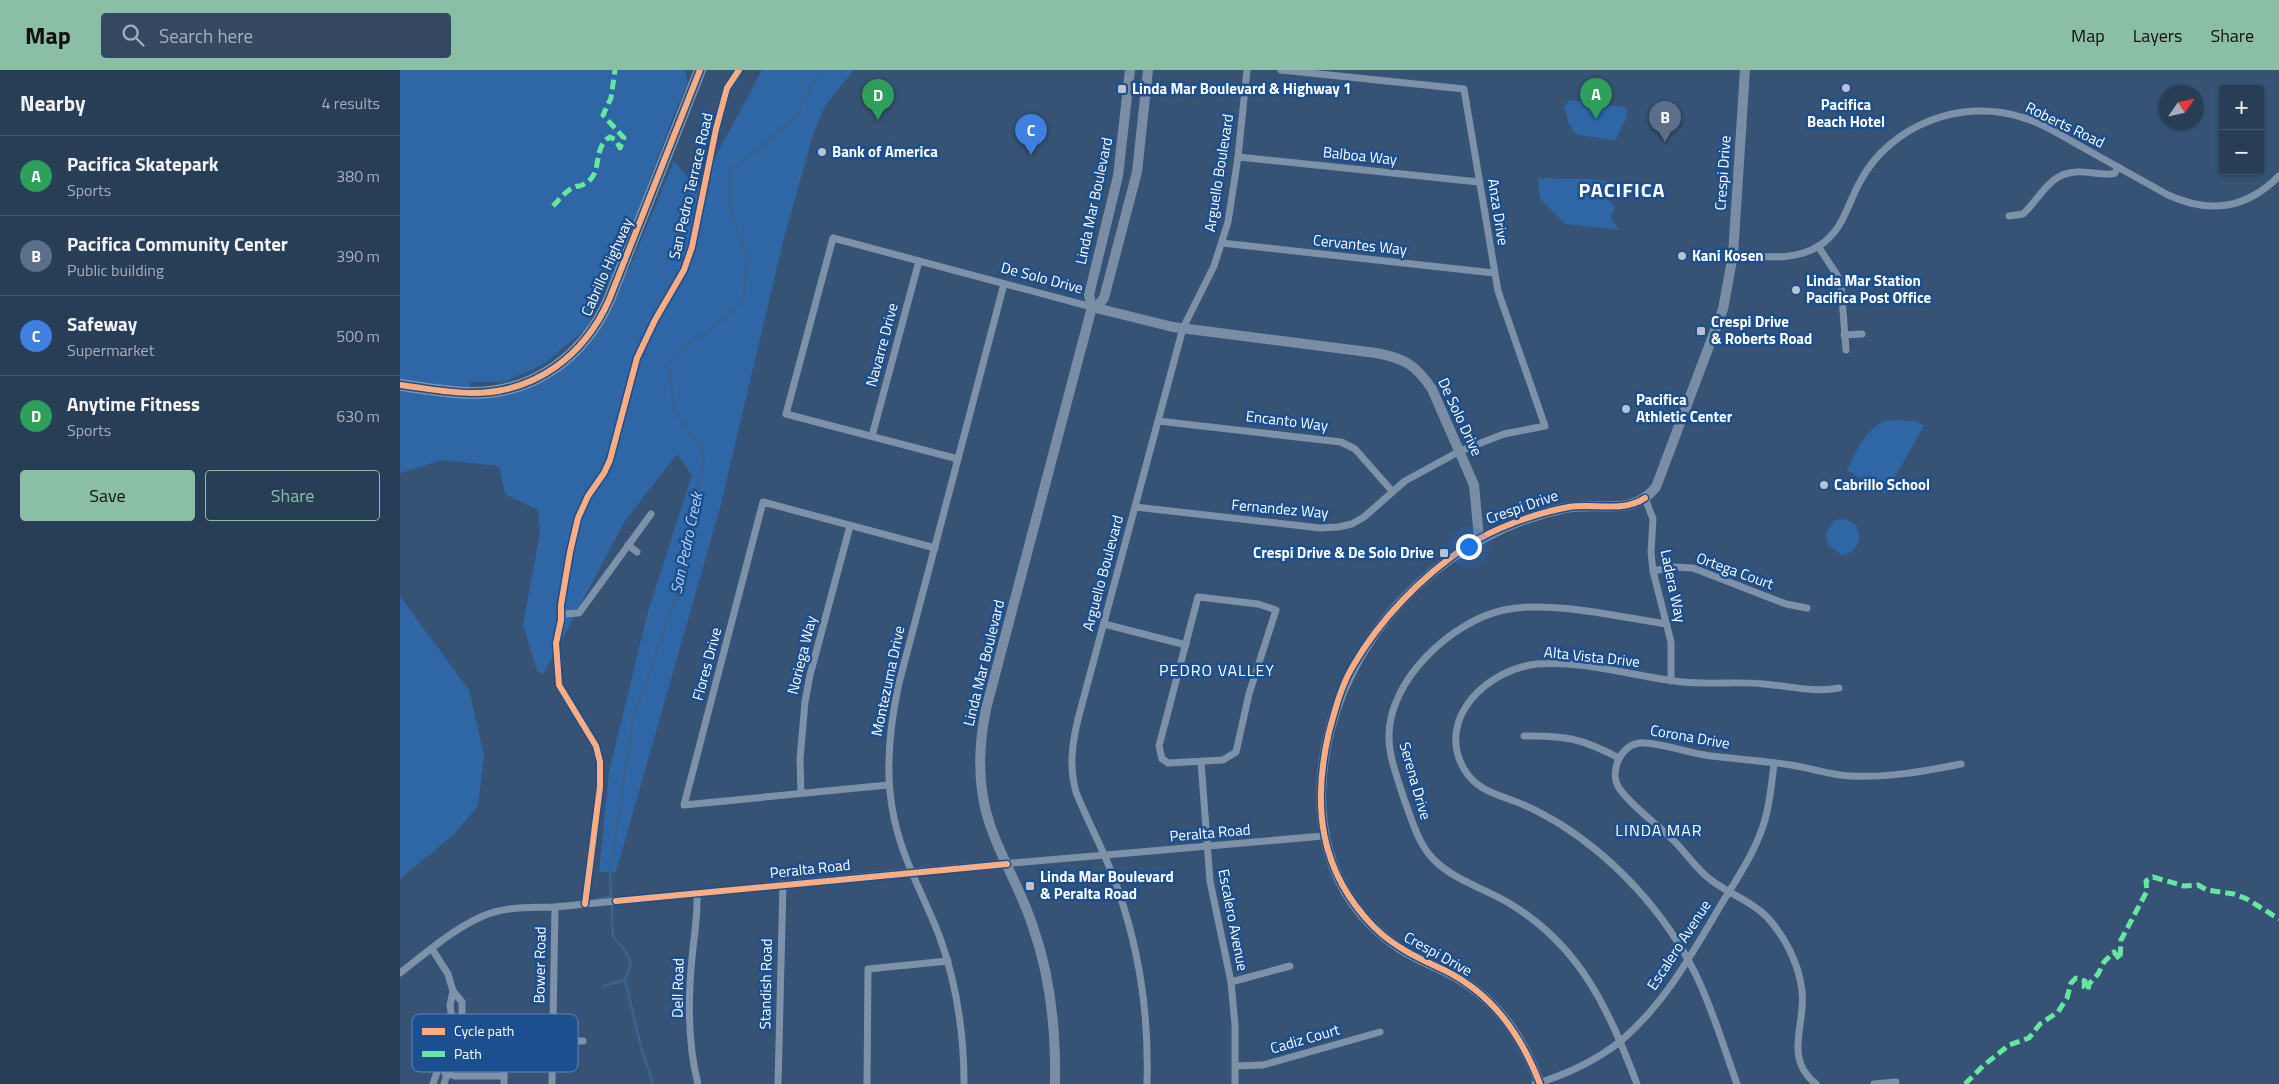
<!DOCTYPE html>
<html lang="en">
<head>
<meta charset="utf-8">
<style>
	:root { --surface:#283e57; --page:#344961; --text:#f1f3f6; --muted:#a5aeba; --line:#44576d; --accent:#8abfa5 }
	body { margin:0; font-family:"Titillium Web",sans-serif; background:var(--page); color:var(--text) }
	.controls { position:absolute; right:15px; top:15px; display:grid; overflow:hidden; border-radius:5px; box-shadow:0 1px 4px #0004 }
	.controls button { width:45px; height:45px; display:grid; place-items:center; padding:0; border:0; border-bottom:1px solid var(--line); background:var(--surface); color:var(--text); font:25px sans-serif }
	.compass { position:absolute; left:1759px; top:15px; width:45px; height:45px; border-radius:50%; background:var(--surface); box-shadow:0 1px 4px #0004; rotate:56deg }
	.you { position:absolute; left:1068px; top:476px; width:18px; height:18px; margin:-12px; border:4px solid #fff; border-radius:50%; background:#1a73e8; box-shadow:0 0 0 8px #1a73e833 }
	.badge { display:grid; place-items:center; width:32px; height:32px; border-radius:50%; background:var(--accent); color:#fff; font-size:16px; font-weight:700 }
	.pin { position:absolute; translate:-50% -41px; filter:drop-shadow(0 1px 2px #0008) }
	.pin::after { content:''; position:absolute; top:26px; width:18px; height:15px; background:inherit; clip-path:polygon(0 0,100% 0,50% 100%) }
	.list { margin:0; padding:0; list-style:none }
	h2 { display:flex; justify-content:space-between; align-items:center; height:65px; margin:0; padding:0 20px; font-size:21px }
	h2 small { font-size:16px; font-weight:400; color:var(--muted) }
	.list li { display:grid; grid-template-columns:32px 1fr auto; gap:15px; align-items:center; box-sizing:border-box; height:80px; padding:0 20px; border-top:1px solid var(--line) }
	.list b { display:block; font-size:19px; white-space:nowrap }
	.list p { margin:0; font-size:16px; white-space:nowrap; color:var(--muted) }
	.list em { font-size:16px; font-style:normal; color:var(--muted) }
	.actions { display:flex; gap:10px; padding:15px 20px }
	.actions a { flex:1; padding:11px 0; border:1px solid var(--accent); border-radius:5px; text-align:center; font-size:18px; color:var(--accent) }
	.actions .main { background:var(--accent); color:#111 }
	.icon { flex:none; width:28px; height:28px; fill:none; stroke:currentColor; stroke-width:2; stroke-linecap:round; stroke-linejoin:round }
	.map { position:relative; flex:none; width:1879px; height:1014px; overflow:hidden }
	header { display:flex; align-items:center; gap:30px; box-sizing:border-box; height:70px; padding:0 25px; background:var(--accent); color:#111 }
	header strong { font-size:24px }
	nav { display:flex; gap:28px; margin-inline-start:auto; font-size:18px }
	.search { width:350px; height:45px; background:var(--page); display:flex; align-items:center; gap:12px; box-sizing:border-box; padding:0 18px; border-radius:5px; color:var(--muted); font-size:19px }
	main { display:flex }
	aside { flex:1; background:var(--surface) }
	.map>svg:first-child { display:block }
	.green { fill:#2f66a5 }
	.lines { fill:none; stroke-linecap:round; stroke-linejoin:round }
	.stream { stroke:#3b618d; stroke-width:2.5 }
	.street { stroke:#7d92a8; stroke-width:7 }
	.secondary { stroke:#798da4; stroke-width:10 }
	.highway { stroke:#7e92a7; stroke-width:12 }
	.quiet { stroke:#66e7a1; stroke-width:5; stroke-dasharray:10 5; stroke-linecap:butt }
	.cycleway-casing { stroke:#1b4f8f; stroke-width:9 }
	.cycleway { stroke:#ffac80; stroke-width:6 }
	.poi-dot { fill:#b9c2ce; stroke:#1b4f8f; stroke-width:2 }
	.labels { text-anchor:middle; stroke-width:5; stroke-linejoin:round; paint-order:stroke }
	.poi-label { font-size:15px; font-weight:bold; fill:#fff; stroke:#1b4f8f; text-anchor:start }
	.street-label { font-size:15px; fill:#fff; stroke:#1b4f8f }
	.water-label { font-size:16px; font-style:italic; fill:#b5d3f5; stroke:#1b4f8f }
	.neighbourhood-label { font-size:16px; letter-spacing:1px; fill:#fff; stroke:#1b4f8f }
	.district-label { font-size:20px; font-weight:bold; letter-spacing:1px; fill:#fff; stroke:#1b4f8f }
	.key { fill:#1b4f8f; stroke:#5f84b1; stroke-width:1 }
	.key-label { font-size:14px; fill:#fff }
</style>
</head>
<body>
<header>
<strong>Map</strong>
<div class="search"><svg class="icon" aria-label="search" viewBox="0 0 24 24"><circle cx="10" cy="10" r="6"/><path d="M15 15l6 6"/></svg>Search here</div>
<nav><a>Map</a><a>Layers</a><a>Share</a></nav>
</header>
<main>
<aside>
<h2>Nearby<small>4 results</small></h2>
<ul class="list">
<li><span class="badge" style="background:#2e9e5b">A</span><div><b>Pacifica Skatepark</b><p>Sports</p></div><em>380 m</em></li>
<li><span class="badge" style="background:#5c6f8a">B</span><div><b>Pacifica Community Center</b><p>Public building</p></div><em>390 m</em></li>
<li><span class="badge" style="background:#3f7fe0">C</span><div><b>Safeway</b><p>Supermarket</p></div><em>500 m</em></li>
<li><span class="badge" style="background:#2e9e5b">D</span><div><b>Anytime Fitness</b><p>Sports</p></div><em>630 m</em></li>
</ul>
<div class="actions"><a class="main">Save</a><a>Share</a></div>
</aside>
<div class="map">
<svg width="1879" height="1014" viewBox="0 0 1879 1014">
	<rect width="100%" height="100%" fill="#365274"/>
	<!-- green -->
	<g class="green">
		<path d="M 0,0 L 285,0 L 288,12 L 271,52 L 223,183 L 186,259 L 144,294 L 105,312 L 70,312 L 70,325 L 0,316 Z"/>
		<path d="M 362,0 L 454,0 L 425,36 L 413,65 L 384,168 L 320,438 L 216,802 L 199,802 L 209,702 L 248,541 L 292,405 L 277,384 L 225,451 L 143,605 L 137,601 L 123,554 L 140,463 L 138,440 L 105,424 L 99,396 L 43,390 L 0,403 L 0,321 L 78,329 L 148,310 L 190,274 L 232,192 L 274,91 L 298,119 Z"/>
		<path d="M 1169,30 L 1226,37 L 1227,46 L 1215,71 L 1175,64 L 1169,54 L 1164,37 Z"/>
		<path d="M 1138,108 L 1189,109 L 1217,112 L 1210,118 L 1208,129 L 1215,137 L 1211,146 L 1212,151 L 1220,160 L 1165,154 L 1140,129 Z"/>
		<path d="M 1489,350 L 1515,351 L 1524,356 L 1485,424 L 1447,400 C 1457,380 1465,357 1489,350 Z"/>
		<path d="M 1445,449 L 1456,455 L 1460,470 L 1452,482 L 1442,485 L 1428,475 L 1426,464 L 1434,450 Z"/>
		<path d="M 0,526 L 69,620 L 84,685 L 78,736 L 53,765 L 0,809 Z"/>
	</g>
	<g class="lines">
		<!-- stream -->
		<g class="stream">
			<path d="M 199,828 L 211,827"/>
			<path d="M 203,916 L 225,910"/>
			<path d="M 253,1014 L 241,977 L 225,910 L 231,893 L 224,879 L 213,867 L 210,805 L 232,653 L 279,517 L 304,388 L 300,374 L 275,343 L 268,295 L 290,273 L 320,253 L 344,228 L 348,187 L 330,141 L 330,100 L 359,79 L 396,45 L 421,0"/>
		</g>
		<!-- street -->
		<g class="street">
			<path d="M 838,87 L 1079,112"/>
			<path d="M 1609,146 L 1623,144 C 1640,129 1649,103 1676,102 C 1688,101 1699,105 1711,104 L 1715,103 L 1718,97"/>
			<path d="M 822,173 L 1094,203"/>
			<path d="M 1418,176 L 1437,205 L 1441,214 L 1446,280"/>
			<path d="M 1333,185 C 1362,186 1393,192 1419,176 C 1444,160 1447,134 1461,110 C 1491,55 1561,28 1621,47 C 1643,53 1662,66 1682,77 C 1711,93 1739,109 1768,125 C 1810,144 1846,139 1879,106"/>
			<path d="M 1444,265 L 1462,264"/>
			<path d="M 758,351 L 941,372 L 955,379 L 992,421"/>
			<path d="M 472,366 L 519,191"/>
			<path d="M 558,389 L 386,344 L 433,168 L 692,237"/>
			<path d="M 1245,428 L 1253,449 L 1251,482 L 1253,501 L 1271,572 L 1271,611"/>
			<path d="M 735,437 L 920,458 L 938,457 L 952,454 L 964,447 L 1005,411 L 1060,381 L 1104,364 L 1145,356 L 1098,221 L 1064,19 L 881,0"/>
			<path d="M 228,475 L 237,482"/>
			<path d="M 1253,501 L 1274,497 L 1293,498 L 1386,534 L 1407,538"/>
			<path d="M 798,527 L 858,534 L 876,540 L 849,624 L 836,682 L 823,690 L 768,693 L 762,689 L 759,676 Z"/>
			<path d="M 704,554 L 786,575"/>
			<path d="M 1124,666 C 1165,665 1183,669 1219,688"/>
			<path d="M 801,692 L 810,811 L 831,912 L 835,955 L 835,1014"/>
			<path d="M 488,715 L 284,735 L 363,432 L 535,478"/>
			<path d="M 401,723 L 400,689 L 405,632 L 410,605 L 450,456"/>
			<path d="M 297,823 C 298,845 294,866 292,888 C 288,928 288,975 298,1014"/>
			<path d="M 185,834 L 200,717 L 200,692 L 196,676 L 159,615 L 156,573 L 163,544 L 179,543 L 251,444"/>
			<path d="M 32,879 L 48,904 L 53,921 L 50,935 L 53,956 L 33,1014"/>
			<path d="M 0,903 C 26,883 53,859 83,846 C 105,836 131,838 155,837 L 510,802 L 923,766"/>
			<path d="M 831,912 L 890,896"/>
			<path d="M 152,971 L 183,971"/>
			<path d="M 836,996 L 863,995 L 980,962"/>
			<path d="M 45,1003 L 55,1006 L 104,1006"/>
			<path d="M 44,1014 L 62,958 L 62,932 L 53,921"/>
			<path d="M 104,1014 L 104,955"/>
			<path d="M 152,1014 L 155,837"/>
			<path d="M 378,1014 L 383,814"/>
			<path d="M 467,1014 L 468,899 L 548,891"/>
			<path d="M 564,1014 C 564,962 557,914 539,865 C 522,822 499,783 492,737 C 485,695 490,654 499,613 L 604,214"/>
			<path d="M 747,1014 C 749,948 740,882 718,820 C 707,786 689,755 676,722 C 669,697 672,674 678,649 L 783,258 L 814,196 L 828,152 L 838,87 L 847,0"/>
			<path d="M 1135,1014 C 1165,1005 1197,990 1222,970 C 1266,932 1293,882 1322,833 C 1338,807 1355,782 1364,753 C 1370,733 1372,713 1374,693"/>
			<path d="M 1237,1014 C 1209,941 1182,878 1112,835 C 1084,817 1049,810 1028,783 C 1016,767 1011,747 1004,729 C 998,709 989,688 989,667 C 988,610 1052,551 1104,540 C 1151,530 1219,547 1266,554"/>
			<path d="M 1337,1014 C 1324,978 1313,940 1296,905 C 1266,844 1217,790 1160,754 C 1148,747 1136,740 1124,735 C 1102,725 1078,723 1064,699 C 1035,648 1088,599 1137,594 C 1185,590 1235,607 1283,612 C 1310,615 1337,611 1364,614 C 1389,616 1414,623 1439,618"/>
			<path d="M 1416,1014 C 1383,988 1406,955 1402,921 C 1399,894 1385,866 1366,846 C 1350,830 1329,824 1311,810 C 1296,799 1286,782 1272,769 C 1256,753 1231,736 1219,718 C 1209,702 1220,676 1239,673 C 1254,671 1292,684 1311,686 C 1337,689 1364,691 1391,695 C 1411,698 1430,705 1451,706 C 1488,708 1525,701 1561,694"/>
			<path d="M 1474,1014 L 1496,1012"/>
		</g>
		<!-- secondary -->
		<g class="secondary">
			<path d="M 692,237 L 773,257 L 976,283 C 1004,288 1016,295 1032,319 L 1074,415 L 1079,468"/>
			<path d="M 692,237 L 699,234 L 704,228 L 737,102 L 748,0"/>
			<path d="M 655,1014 C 656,961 651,908 633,857 C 622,822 602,790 590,755 C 577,717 578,678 586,639 L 692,237 L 689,225 L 718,106 L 730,0"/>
			<path d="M 1140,1014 C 1124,972 1101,934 1061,910 C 1041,897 1018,891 998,877 C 923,825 909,742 930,659 C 958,549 1055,461 1165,438 C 1199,431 1231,448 1256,417 L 1323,239 L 1333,185 L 1345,0"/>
		</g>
		<!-- highway -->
		<path class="highway" d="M 0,315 C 24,318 48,323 72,323 C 135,323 184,286 209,230 L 300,0"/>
		<!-- quiet -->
		<g class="quiet">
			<path d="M 153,136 C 160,129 170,115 180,116 C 185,114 190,111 193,106 C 200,95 195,76 210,67 L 216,70 L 220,78 L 224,68 L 203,45 L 211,28 L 215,0"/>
			<path d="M 1565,1014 L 1583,996 L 1609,975 L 1629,968 L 1640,954 L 1658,942 L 1667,928 L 1671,913 L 1676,908 L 1685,911 L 1684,917 L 1688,920 L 1689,914 L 1698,904 L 1704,892 L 1714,882 L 1720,890 L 1721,870 L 1747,821 L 1746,811 L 1753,807 L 1784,816 L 1798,815 L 1807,820 L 1834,824 L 1847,829 L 1879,849"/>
		</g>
		<defs>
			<g id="cycleway">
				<path d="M 0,315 C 24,318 48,323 72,323 C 135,323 184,286 209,230 L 300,0"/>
				<path d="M 216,831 L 607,794"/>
				<path d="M 185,834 L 200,717 L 200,692 L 196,676 L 159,615 L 156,573 L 161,550 L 161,535 L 170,482 L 178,448 L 188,426 L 204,403 L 210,390 L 237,288 L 255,250 L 284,200 L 292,177 L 316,59 L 327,18 L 339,0"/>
				<path d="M 1140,1014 C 1121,965 1093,924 1044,900 C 1018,888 994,877 974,857 C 919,801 912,735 929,662 C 935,640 941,616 953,596 C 980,549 1022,506 1067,476 C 1094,458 1136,443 1169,437 C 1194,433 1223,443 1245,428"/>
			</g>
		</defs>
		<!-- cycleway casing -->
		<use href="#cycleway" class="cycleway-casing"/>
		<!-- cycleway -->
		<use href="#cycleway" class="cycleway"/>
	</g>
	<!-- markers -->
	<g class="poi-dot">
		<circle cx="1446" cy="18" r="5"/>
		<rect x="717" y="14" width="10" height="10" rx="2.5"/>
		<circle cx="422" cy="82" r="5"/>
		<circle cx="1282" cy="186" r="5"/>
		<circle cx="1396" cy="220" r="5"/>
		<rect x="1296" y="256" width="10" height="10" rx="2.5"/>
		<circle cx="1226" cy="339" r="5"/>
		<circle cx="1424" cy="415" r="5"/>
		<rect x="1039" y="478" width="10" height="10" rx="2.5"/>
		<rect x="625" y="811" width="10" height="10" rx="2.5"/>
	</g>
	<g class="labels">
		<!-- poi labels -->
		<g class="poi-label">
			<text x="732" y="24">Linda Mar Boulevard &amp; Highway 1</text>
			<text x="1446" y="40" text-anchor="middle">Pacifica<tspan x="1446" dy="17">Beach Hotel</tspan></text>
			<text x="432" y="87">Bank of America</text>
			<text x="1292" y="191">Kani Kosen</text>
			<text x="1406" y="216">Linda Mar Station<tspan x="1406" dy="17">Pacifica Post Office</tspan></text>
			<text x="1311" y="257">Crespi Drive<tspan x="1311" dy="17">&amp; Roberts Road</tspan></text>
			<text x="1236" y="335">Pacifica<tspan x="1236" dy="17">Athletic Center</tspan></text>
			<text x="1434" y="420">Cabrillo School</text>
			<text x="1034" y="488" text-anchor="end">Crespi Drive &amp; De Solo Drive</text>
			<text x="640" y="812">Linda Mar Boulevard<tspan x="640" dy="17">&amp; Peralta Road</tspan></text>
		</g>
		<!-- street labels -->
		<g class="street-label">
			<text transform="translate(1665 55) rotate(26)" y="5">Roberts Road</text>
			<text transform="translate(960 86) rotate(6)" y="5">Balboa Way</text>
			<text transform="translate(819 103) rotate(-81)" y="5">Arguello Boulevard</text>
			<text transform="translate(1323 103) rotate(-86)" y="5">Crespi Drive</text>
			<text transform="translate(291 116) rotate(-77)" y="5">San Pedro Terrace Road</text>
			<text transform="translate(694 131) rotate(-78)" y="5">Linda Mar Boulevard</text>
			<text transform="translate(1098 142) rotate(81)" y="5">Anza Drive</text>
			<text transform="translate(960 175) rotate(6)" y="5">Cervantes Way</text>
			<text transform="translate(207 197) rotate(-66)" y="5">Cabrillo Highway</text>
			<text transform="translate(642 208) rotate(15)" y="5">De Solo Drive</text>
			<text transform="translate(482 275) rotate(-75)" y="5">Navarre Drive</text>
			<text transform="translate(1060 347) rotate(65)" y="5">De Solo Drive</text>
			<text transform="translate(887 351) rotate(7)" y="5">Encanto Way</text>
			<text transform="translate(1122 437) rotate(-19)" y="5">Crespi Drive</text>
			<text transform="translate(880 439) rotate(5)" y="5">Fernandez Way</text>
			<text transform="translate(1335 501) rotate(20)" y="5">Ortega Court</text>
			<text transform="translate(703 503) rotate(-75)" y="5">Arguello Boulevard</text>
			<text transform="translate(1273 516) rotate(78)" y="5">Ladera Way</text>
			<text transform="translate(402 585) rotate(-76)" y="5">Noriega Way</text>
			<text transform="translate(1192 587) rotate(6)" y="5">Alta Vista Drive</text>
			<text transform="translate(584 593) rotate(-76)" y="5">Linda Mar Boulevard</text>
			<text transform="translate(307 594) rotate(-75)" y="5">Flores Drive</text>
			<text transform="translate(488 611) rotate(-78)" y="5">Montezuma Drive</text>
			<text transform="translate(1290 667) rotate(10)" y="5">Corona Drive</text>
			<text transform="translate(1015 711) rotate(74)" y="5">Serena Drive</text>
			<text transform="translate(810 763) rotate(-5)" y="5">Peralta Road</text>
			<text transform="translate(410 799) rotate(-6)" y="5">Peralta Road</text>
			<text transform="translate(833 850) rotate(79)" y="5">Escalero Avenue</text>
			<text transform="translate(1279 875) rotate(-57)" y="5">Escalero Avenue</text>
			<text transform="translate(1038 884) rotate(29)" y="5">Crespi Drive</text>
			<text transform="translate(140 895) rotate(-89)" y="5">Bower Road</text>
			<text transform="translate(366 914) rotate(-89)" y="5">Standish Road</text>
			<text transform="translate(278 918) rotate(-89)" y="5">Dell Road</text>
			<text transform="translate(905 969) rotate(-16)" y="5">Cadiz Court</text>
		</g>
		<!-- water labels -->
		<g class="water-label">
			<text transform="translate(286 473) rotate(-78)" y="6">San Pedro Creek</text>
		</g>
		<!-- neighbourhood labels -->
		<g class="neighbourhood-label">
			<text x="817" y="606">PEDRO VALLEY</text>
			<text x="1259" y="766">LINDA MAR</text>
		</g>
		<!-- district labels -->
		<g class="district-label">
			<text x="1222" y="127">PACIFICA</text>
		</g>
	</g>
	<!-- legend -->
	<rect x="12" y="944" width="166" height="58" rx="8" class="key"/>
	<rect x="22" y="958" width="23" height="7" fill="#ffac80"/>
	<rect x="22" y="981" width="23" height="6" fill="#66e7a1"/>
	<g class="key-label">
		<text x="54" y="966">Cycle path</text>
		<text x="54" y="989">Path</text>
	</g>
</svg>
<div class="controls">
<button>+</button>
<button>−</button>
</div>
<svg class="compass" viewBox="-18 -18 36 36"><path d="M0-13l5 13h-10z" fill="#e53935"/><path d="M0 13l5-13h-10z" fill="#a5aeba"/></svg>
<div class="you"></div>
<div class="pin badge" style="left:1196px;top:49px;background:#2e9e5b">A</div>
<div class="pin badge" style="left:1265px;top:72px;background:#5c6f8a">B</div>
<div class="pin badge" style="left:631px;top:85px;background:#3f7fe0">C</div>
<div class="pin badge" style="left:478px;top:50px;background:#2e9e5b">D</div>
</div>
</main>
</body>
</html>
